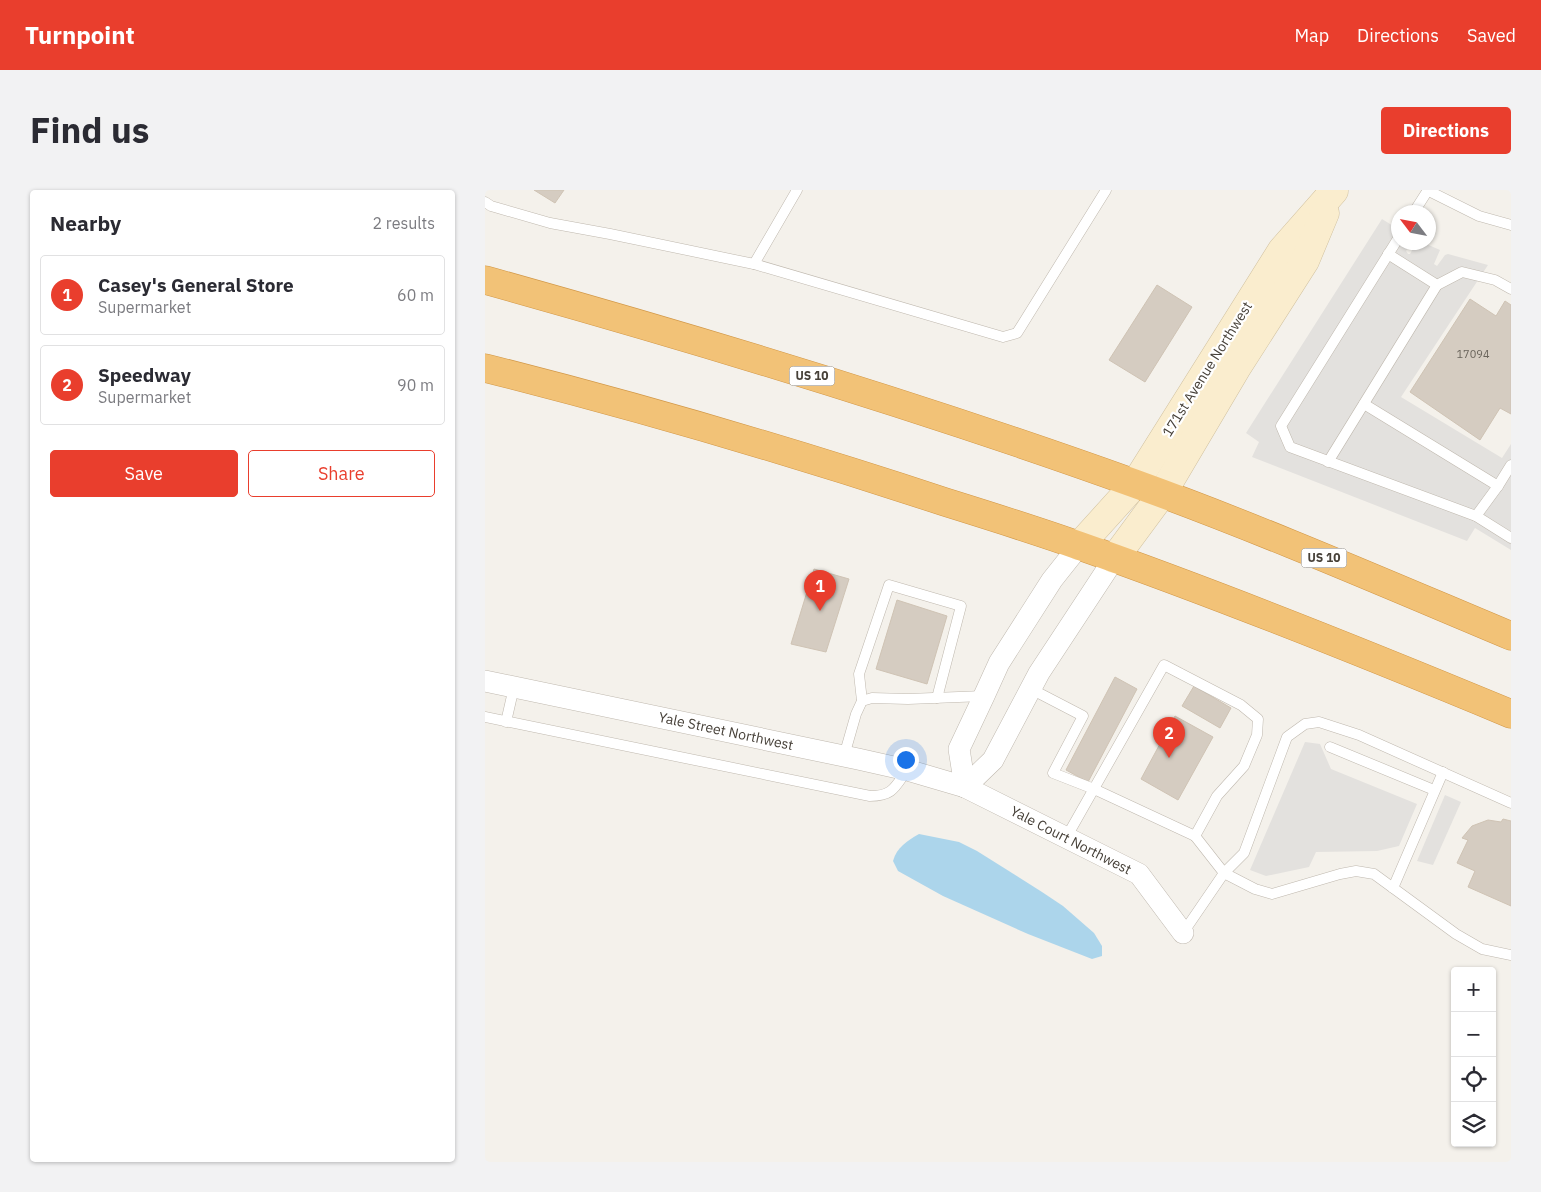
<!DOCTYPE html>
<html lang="en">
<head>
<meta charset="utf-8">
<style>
	:root { --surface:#fff; --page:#f2f2f3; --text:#2b2b33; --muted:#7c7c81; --line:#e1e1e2; --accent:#e93e2d }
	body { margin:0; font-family:"IBM Plex Sans",sans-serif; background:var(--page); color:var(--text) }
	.controls { position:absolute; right:15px; bottom:15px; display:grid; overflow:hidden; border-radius:5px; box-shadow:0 1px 4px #0004 }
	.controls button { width:45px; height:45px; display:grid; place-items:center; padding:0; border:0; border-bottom:1px solid var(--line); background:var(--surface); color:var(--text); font:25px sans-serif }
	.compass { position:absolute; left:906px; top:15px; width:45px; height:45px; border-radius:50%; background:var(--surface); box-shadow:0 1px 4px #0004; rotate:302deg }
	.you { position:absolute; left:420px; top:569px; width:18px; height:18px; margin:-12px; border:4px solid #fff; border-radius:50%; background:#1a73e8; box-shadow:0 0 0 8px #1a73e833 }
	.badge { display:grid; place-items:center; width:32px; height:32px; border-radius:50%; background:var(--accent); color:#fff; font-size:16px; font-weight:700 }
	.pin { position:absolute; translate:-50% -41px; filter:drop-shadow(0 1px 2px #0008) }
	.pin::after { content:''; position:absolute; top:26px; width:18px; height:15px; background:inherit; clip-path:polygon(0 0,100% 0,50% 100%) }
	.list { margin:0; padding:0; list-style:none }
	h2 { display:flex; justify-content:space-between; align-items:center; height:65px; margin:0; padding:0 20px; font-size:21px }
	h2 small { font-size:16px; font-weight:400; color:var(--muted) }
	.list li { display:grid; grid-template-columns:32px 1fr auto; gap:15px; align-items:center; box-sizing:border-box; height:80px; margin:0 10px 10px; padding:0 10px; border:1px solid var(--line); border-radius:5px }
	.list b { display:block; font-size:19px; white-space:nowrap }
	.list p { margin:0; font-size:16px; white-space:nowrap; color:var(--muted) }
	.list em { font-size:16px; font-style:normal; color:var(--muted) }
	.actions { display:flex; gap:10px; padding:15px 20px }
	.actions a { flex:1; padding:11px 0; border:1px solid var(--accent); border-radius:5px; text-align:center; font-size:18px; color:var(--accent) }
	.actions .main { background:var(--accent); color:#fff }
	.icon { flex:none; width:28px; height:28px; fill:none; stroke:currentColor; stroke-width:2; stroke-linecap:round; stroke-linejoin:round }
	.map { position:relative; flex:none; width:1026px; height:972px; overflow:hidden; border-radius:5px }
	header { display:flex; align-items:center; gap:30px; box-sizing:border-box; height:70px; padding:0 25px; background:var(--accent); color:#fff }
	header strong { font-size:24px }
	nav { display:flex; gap:28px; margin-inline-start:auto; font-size:18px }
	.intro { display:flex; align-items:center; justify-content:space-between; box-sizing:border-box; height:120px; padding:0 30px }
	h1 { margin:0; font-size:35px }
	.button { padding:12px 22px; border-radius:5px; background:var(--accent); color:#fff; font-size:18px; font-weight:700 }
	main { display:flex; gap:30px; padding:0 30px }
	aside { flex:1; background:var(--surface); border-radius:5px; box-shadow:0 1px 4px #0004 }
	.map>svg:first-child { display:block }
	.parking { fill:#e3e1de }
	.water { fill:#acd5eb }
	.building { fill:#d5ccc1; stroke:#cfc3b4 }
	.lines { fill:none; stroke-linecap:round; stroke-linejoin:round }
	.lane-casing { stroke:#bfb8ae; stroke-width:11 }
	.street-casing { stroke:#bfb8ae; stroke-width:22 }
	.secondary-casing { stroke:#d0c09e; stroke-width:29 }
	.highway-casing { stroke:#d19747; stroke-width:29 }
	.lane { stroke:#fff; stroke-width:10 }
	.street { stroke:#fff; stroke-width:21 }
	.secondary { stroke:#faedce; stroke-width:28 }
	.highway { stroke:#f2c277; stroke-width:28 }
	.labels { text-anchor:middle; stroke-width:4.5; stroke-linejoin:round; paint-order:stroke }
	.number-label { font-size:11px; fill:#6a645b }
	.shield { fill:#fff; stroke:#7e7a74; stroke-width:1 }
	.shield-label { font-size:12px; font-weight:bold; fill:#474139 }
	.street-label { font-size:14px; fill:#474139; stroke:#fff }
</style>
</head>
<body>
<header>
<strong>Turnpoint</strong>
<nav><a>Map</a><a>Directions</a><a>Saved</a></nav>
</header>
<div class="intro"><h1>Find us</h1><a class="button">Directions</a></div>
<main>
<aside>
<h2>Nearby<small>2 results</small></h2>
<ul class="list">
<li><span class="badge">1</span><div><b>Casey's General Store</b><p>Supermarket</p></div><em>60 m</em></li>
<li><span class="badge">2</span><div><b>Speedway</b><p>Supermarket</p></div><em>90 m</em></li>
</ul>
<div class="actions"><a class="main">Save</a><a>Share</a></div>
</aside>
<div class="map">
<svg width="1026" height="972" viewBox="0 0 1026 972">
	<rect width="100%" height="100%" fill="#f4f1eb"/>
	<!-- parking -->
	<g class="parking">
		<path d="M 897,29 L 913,39 L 914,52 L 926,53 L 921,61 L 923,64 L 925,64 L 931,53 L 939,53 L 955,60 L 949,74 L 952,76 L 960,65 L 963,64 L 1003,75 L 916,207 L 1017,268 L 1026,254 L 1026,360 L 990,338 L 982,351 L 767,267 L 774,252 L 761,243 Z"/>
		<path d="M 820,552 L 835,554 L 846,579 L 932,614 L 914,656 L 892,661 L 831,662 L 824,677 L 781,686 L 765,680 Z"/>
		<path d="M 960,605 L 976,612 L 948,675 L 932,671 Z"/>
	</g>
	<!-- water -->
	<path class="water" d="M 434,644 L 474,652 L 492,661 L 557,702 L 578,716 L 609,743 L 617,756 L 617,766 L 607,769 L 543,744 L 458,706 L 413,681 L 408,671 C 412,657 422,651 434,644 Z"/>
	<!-- building -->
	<g class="building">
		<path d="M 49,0 L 79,0 L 70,13 Z"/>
		<path d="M 672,95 L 707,117 L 660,192 L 624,170 Z"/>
		<path d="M 985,109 L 1011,126 L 1020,111 L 1026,115 L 1026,224 L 1015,218 L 995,250 L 925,202 Z"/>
		<path d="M 329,379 L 364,389 L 341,462 L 306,454 Z"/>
		<path d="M 412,410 L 462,426 L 442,494 L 391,479 Z"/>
		<path d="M 630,487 L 652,499 L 603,592 L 581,580 Z"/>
		<path d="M 709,496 L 746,518 L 735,538 L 697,516 Z"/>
		<path d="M 690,526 L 728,547 L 693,610 L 656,589 Z"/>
		<path d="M 1018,629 L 1026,631 L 1026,716 L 983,697 L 990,681 L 972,673 L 983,650 L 977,648 L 987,636 L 1003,630 L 1016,632 Z"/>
	</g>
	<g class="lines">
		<defs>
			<g id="lane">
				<path d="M 942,0 L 994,26 L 1026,35"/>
				<path d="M 0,12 L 6,16 L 65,33 L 125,44 L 269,74 L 518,147 L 532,143 L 621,0"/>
				<path d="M 929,22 L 943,0"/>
				<path d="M 914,47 L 796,236 L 805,257 L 991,326 L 1026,348"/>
				<path d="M 903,64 L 952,95 L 977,82 L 1010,90 L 1026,99"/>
				<path d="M 269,74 L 312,0"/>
				<path d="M 879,214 L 1013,296 L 1026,275"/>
				<path d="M 843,272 L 952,95"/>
				<path d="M 991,326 L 1013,296"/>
				<path d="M 546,499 L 598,526 L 568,583 L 609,599 L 710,646"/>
				<path d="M 377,511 L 374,484 L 404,395 L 476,416 L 452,508"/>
				<path d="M 0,527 L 385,606 C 408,606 410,597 422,580"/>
				<path d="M 21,532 L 29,497"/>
				<path d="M 845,557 L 949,600"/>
				<path d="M 359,566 L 371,524 L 377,511 L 387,508 L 423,509 L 499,506"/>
				<path d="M 581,648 L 679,475 L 756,515 L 773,529 L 772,545 L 759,576 L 732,606 L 710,646 L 739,683 L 770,699 L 787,704 L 855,684 L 871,681 L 889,684 L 971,744 L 997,759 L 1026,765"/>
				<path d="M 908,698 L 958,582"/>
				<path d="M 698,743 L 739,683 L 759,663 L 802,547 L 820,534 L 834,532 L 874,545 L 1026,613"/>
			</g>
			<g id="street">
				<path d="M 0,491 L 373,569 L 422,580 L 480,597 L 654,684 L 698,743"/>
				<path d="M 480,597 L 474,559 L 499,506 L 514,473 L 567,390 L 594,356"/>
				<path d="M 480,597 L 508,570 L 554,483 L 629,369"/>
			</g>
			<g id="secondary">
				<path d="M 594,356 L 650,294 L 797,60 L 849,1"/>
				<path d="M 629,369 L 677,304 L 751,179 L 820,71 L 840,23"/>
			</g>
			<g id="highway">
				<path d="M 0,90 C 219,151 437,217 651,294 C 778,340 902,394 1026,446"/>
				<path d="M 0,178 C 155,217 308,262 460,312 C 505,326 550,340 595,356 C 740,407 884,465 1026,524"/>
			</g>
		</defs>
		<!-- lane casing -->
		<use href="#lane" class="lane-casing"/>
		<!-- street casing -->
		<use href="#street" class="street-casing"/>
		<!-- secondary casing -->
		<use href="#secondary" class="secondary-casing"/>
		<!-- highway casing -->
		<use href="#highway" class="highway-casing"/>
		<!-- lane -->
		<use href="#lane" class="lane"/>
		<!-- street -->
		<use href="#street" class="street"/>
		<!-- secondary -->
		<use href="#secondary" class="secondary"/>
		<!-- highway -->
		<use href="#highway" class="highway"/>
	</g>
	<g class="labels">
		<!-- number labels -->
		<g class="number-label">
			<text x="988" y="168">17094</text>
		</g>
		<!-- shield labels -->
		<g class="shield">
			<rect x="304.5" y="176.5" width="45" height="19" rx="4"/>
			<rect x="816.5" y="358.5" width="45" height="19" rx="4"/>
		</g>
		<g class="shield-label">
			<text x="327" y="190">US 10</text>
			<text x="839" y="372">US 10</text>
		</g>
		<!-- street labels -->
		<g class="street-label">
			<text transform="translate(722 179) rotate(-58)" y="5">171st Avenue Northwest</text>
			<text transform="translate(241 541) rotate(12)" y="5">Yale Street Northwest</text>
			<text transform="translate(586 650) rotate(27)" y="5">Yale Court Northwest</text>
		</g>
	</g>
</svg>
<div class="controls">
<button>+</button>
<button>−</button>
<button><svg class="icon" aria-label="locate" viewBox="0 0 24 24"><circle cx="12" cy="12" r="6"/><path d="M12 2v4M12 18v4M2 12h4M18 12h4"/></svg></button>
<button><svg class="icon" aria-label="layers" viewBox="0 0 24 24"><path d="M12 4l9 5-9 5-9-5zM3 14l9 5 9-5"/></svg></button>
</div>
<svg class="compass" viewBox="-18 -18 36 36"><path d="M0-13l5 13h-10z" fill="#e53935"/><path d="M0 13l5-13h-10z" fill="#7c7c81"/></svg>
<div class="you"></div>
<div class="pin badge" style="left:335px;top:421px">1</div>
<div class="pin badge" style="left:684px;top:568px">2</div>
</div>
</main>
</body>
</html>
